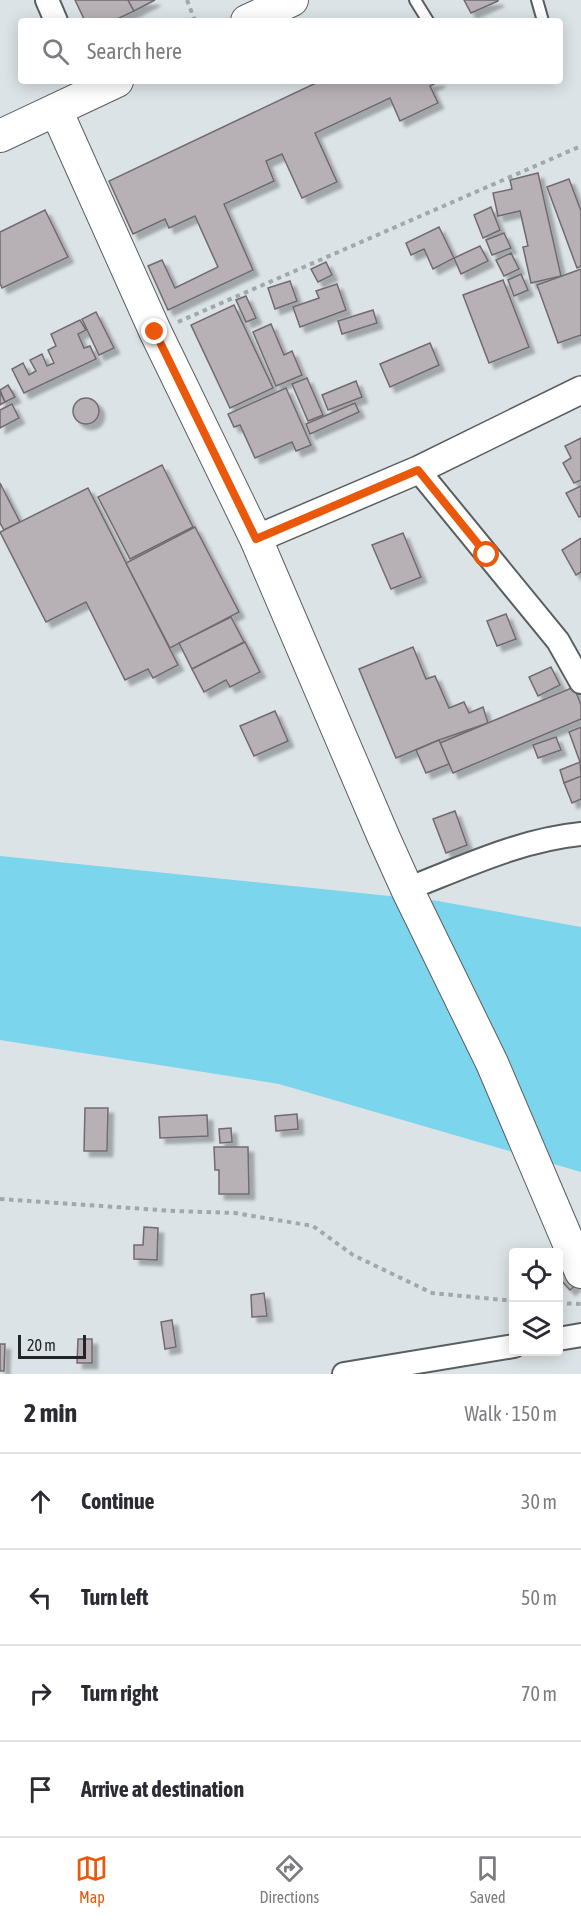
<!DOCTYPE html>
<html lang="en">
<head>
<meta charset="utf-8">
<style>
	:root { --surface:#fff; --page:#f2f2f3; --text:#2b2b33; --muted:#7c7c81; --line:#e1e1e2; --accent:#ea580c }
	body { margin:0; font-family:"Asap Condensed",sans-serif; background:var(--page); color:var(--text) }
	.controls { position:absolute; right:18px; bottom:18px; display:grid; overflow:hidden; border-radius:6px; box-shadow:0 3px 15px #0003 }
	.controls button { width:54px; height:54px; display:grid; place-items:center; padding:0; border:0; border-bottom:2px solid var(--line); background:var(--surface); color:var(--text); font:30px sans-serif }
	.scale { position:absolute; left:18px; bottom:15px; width:68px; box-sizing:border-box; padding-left:6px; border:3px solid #222425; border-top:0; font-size:16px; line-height:21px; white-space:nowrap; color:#222425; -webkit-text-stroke:4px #dce3e6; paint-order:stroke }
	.stop { position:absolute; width:18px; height:18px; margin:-14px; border:4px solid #ea580c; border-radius:50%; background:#fff }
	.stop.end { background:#ea580c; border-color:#fff; box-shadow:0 2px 6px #0008 }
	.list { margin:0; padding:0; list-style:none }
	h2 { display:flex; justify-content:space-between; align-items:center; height:78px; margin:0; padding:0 24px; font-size:26px }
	h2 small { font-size:20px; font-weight:400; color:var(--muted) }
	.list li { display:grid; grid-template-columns:39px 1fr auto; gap:18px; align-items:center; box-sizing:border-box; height:96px; padding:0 24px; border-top:2px solid var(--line) }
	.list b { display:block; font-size:22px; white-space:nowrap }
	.list em { font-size:20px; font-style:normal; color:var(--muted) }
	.icon { flex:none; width:33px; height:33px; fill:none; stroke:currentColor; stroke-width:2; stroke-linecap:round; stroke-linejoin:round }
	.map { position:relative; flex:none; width:581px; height:1374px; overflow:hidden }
	.search { position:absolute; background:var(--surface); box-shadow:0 3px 15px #0003; left:18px; right:18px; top:18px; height:66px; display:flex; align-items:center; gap:15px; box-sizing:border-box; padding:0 21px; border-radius:6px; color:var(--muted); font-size:22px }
	.sheet { height:462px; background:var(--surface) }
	nav { display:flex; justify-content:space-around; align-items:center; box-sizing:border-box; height:84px; border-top:2px solid var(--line); background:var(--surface); font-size:16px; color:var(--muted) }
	nav a { display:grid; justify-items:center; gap:3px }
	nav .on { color:var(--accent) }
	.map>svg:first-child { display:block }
	.green { fill:#7ad5ed }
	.building { fill:#b7b1b5; stroke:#716b6f; stroke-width:1.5; filter:url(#shadow) }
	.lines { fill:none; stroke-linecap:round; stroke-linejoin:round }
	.service-casing { stroke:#595f61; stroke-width:14 }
	.minor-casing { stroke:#595f61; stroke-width:26 }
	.tertiary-casing { stroke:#595f61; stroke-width:30 }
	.secondary-casing { stroke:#595f61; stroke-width:34 }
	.path { stroke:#a2a8aa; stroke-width:4; stroke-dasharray:4.5 4.5; stroke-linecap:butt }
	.service { stroke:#fff; stroke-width:10 }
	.minor { stroke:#fff; stroke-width:22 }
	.tertiary { stroke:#fff; stroke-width:27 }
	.secondary { stroke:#fff; stroke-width:32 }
	.route { stroke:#ea580c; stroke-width:8 }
</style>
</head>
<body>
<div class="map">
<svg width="581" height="1374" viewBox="0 0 581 1374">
	<defs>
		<filter id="shadow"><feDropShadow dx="5.5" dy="5.5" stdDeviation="1.5" flood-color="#0004"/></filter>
	</defs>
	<rect width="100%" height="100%" fill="#dce3e6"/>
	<!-- green -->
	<path class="green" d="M 0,856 L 438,901 L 581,927 L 581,1172 L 279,1084 L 0,1040 Z"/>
	<!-- building -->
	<g class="building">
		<path d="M 75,0 L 128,0 L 134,11 L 113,21 L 85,21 Z"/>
		<path d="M 128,0 L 155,0 L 134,11 Z"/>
		<path d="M 464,0 L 498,0 L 498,1 L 471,13 Z"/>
		<path d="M 320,81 L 440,81 L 430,86 L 438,103 L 400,121 L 390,98 L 315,133 L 337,182 L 302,198 L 282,154 L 266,161 L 274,181 L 224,204 L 253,270 L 168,310 L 148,266 L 162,260 L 175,288 L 218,267 L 195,216 L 169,228 L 165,219 L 133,234 L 109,181 Z"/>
		<path d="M 538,173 L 561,276 L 531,283 L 523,247 L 528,246 L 520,211 L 498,216 L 493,193 L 512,189 L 510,180 Z"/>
		<path d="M 569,179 L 581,211 L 581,266 L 577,268 L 547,187 Z"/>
		<path d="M 491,207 L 500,230 L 483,238 L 474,215 Z"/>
		<path d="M 45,210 L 68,257 L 2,288 L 0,283 L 0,232 Z"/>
		<path d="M 439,227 L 454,258 L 433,269 L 424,249 L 411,255 L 406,243 Z"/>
		<path d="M 504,233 L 511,248 L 492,255 L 486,240 Z"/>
		<path d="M 480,246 L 488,261 L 461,274 L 454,258 Z"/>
		<path d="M 511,253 L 519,269 L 504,276 L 496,260 Z"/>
		<path d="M 326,262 L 332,275 L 318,282 L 311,269 Z"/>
		<path d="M 581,269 L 581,335 L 558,343 L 537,285 Z"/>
		<path d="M 521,274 L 528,290 L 514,296 L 508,280 Z"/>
		<path d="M 503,280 L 529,347 L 489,363 L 463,295 Z"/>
		<path d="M 290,281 L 297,301 L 275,309 L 268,288 Z"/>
		<path d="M 337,284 L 346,310 L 300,327 L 293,307 L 319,298 L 316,291 Z"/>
		<path d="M 246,296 L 256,318 L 246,322 L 236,300 Z"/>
		<path d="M 234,305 L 273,388 L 230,408 L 191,325 Z"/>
		<path d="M 373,310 L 377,323 L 342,334 L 338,321 Z"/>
		<path d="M 96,312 L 114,348 L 99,355 L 82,319 Z"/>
		<path d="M 80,320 L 86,330 L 78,334 L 84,348 L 90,346 L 96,359 L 24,393 L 12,369 L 23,363 L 29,375 L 36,371 L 30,360 L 42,354 L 47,366 L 54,363 L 48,350 L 56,346 L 51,334 Z"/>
		<path d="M 271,324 L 284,355 L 292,351 L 302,375 L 276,386 L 253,332 Z"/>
		<path d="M 430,343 L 439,365 L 390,387 L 380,364 Z"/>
		<path d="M 307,378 L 323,415 L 308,421 L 292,384 Z"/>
		<path d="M 356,381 L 362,397 L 328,410 L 322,395 Z"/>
		<path d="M 8,385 L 15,397 L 5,402 L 0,390 Z"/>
		<path d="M 286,388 L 311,445 L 296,451 L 292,442 L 255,458 L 240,425 L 234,427 L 228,414 Z"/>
		<path d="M 0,392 L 5,402 L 0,405 Z"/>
		<circle cx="86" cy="411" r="13"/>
		<path d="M 355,403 L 359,412 L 310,434 L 306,424 Z"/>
		<path d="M 12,404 L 19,418 L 0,428 L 0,410 Z"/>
		<path d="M 581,438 L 581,480 L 574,483 L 563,463 L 571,458 L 565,446 Z"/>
		<path d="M 162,465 L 193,527 L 130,559 L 98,497 Z"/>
		<path d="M 0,483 L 20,522 L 4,530 L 0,523 Z"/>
		<path d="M 581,486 L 581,516 L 579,517 L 566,493 Z"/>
		<path d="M 88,488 L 178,665 L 153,678 L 148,669 L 125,680 L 86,602 L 46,622 L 0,532 Z"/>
		<path d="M 195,527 L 239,612 L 170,648 L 126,563 Z"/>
		<path d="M 403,533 L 421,577 L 391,589 L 372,545 Z"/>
		<path d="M 581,538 L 581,572 L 576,575 L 562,550 Z"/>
		<path d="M 506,614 L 516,639 L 497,646 L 487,621 Z"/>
		<path d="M 231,617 L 244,642 L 192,669 L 179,643 Z"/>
		<path d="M 245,642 L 260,672 L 230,687 L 226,680 L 204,692 L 192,669 Z"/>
		<path d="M 413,647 L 426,679 L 435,676 L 449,708 L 464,702 L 469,713 L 483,707 L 488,723 L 439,740 L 396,758 L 359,669 Z"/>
		<path d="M 551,667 L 560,685 L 538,696 L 529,677 Z"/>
		<path d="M 574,687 L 581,705 L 581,719 L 453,773 L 440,743 Z"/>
		<path d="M 275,711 L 288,741 L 254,756 L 240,726 Z"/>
		<path d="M 581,727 L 581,762 L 580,762 L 569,732 Z"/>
		<path d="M 556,737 L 561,750 L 538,758 L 533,745 Z"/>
		<path d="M 439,740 L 449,764 L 426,773 L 416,750 Z"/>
		<path d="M 580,762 L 581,777 L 564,783 L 560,770 Z"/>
		<path d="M 581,776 L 581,799 L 572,803 L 564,783 Z"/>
		<path d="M 455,811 L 467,845 L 446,853 L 433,819 Z"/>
		<path d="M 85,1108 L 108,1108 L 107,1151 L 84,1151 Z"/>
		<path d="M 297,1114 L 298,1129 L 276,1131 L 275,1116 Z"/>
		<path d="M 207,1115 L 208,1136 L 160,1138 L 159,1117 Z"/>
		<path d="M 231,1128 L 232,1142 L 220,1143 L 219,1129 Z"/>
		<path d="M 214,1147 L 248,1147 L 249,1194 L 219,1194 L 219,1170 L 215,1170 Z"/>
		<path d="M 144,1227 L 158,1228 L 157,1260 L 134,1259 L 134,1245 L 143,1245 Z"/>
		<path d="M 570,1267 L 581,1280 L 570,1290 L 559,1278 Z"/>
		<path d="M 264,1293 L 267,1316 L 252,1317 L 251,1295 Z"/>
		<path d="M 172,1320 L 176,1347 L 165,1349 L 161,1322 Z"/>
		<path d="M 78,1339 L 92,1339 L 92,1363 L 77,1363 Z"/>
		<path d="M 0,1344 L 5,1344 L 4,1371 L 0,1371 Z"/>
	</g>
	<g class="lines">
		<defs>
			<g id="service">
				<path d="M 415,0 L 428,21"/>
				<path d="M 537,0 L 543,21"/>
			</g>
			<g id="minor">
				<path d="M 47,0 L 56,21"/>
				<path d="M 418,470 L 558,641 L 581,682"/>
				<path d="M 407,889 C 464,867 520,840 581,834"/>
				<path d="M 558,1339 L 581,1335"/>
				<path d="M 344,1374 L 514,1346"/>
			</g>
			<path id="tertiary" d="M 256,539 L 418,470 L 581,390"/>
			<g id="secondary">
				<path d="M 247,21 L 292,0"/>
				<path d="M 56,110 L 155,331 L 256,539 L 384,838 L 407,889 L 492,1063 L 581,1272"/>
				<path d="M 0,136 L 117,81"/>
			</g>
		</defs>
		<!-- service casing -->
		<use href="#service" class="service-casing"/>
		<!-- minor casing -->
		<use href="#minor" class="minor-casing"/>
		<!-- tertiary casing -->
		<use href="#tertiary" class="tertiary-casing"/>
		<!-- secondary casing -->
		<use href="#secondary" class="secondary-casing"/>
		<!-- path -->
		<g class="path">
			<path d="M 187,0 L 195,21"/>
			<path d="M 178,322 L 581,146"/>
			<path d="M 0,1199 L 174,1211 L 235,1213 L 313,1226 L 353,1255 L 432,1293 L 514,1301"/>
			<path d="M 558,1303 L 581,1304"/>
		</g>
		<!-- service -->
		<use href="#service" class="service"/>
		<!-- minor -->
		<use href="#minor" class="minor"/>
		<!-- tertiary -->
		<use href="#tertiary" class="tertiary"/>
		<!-- secondary -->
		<use href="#secondary" class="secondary"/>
	</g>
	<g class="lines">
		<!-- route -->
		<path class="route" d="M 155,332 L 256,539 L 418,470 L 487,555"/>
	</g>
</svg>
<div class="controls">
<button><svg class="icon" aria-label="locate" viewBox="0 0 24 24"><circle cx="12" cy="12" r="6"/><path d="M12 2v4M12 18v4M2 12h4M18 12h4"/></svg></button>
<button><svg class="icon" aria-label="layers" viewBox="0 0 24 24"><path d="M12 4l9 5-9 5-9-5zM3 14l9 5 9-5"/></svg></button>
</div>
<div class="scale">20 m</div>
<div class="stop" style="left:487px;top:555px"></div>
<div class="stop end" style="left:155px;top:332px"></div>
<div class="search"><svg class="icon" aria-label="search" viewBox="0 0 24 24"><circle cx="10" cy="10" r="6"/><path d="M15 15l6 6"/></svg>Search here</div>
</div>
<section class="sheet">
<h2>2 min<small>Walk · 150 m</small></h2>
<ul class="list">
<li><svg class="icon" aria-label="ahead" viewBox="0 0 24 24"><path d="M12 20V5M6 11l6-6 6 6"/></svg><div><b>Continue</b></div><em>30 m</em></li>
<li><svg class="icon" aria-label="left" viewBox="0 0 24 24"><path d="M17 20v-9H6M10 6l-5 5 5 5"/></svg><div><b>Turn left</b></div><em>50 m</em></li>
<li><svg class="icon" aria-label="right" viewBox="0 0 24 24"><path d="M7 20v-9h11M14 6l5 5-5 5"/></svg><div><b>Turn right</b></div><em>70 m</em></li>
<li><svg class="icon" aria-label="arrive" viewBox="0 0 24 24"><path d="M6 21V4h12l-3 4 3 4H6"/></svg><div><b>Arrive at destination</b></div></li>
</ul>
</section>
<nav>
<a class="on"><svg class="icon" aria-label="map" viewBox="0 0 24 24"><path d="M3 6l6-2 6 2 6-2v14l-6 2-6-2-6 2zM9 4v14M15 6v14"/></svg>Map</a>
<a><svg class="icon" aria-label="directions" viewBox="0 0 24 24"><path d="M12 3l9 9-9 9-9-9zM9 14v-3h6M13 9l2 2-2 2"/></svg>Directions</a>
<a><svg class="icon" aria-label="saved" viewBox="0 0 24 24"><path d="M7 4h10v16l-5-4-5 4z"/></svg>Saved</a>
</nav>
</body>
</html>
